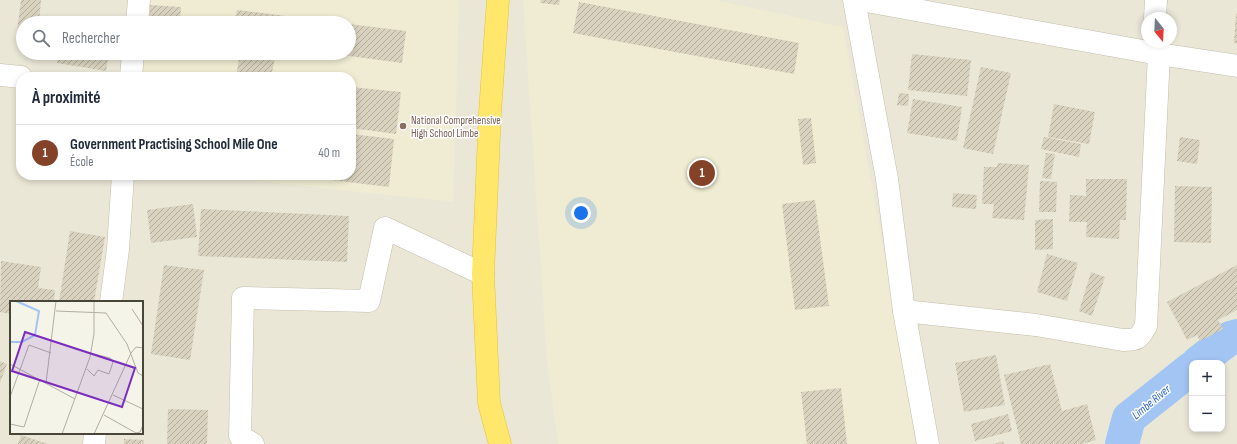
<!DOCTYPE html>
<html lang="fr">
<head>
<meta charset="utf-8">
<style>
	:root { --surface:#fff; --page:#f2f2f3; --text:#1f2937; --muted:#747a83; --line:#e0e1e3; --accent:#844329 }
	body { margin:0; font-family:"Sofia Sans Condensed",sans-serif; background:var(--page); color:var(--text) }
	.controls { position:absolute; right:12px; bottom:12px; display:grid; overflow:hidden; border-radius:8px; box-shadow:0 2px 6px #0003 }
	.controls button { width:36px; height:36px; display:grid; place-items:center; padding:0; border:0; border-bottom:1px solid var(--line); background:var(--surface); color:var(--text); font:20px sans-serif }
	.compass { position:absolute; left:1141px; top:12px; width:36px; height:36px; border-radius:50%; background:var(--surface); box-shadow:0 2px 6px #0003; rotate:162deg }
	.you { position:absolute; left:581px; top:213px; width:14px; height:14px; margin:-10px; border:3px solid #fff; border-radius:50%; background:#1a73e8; box-shadow:0 0 0 6px #1a73e833 }
	.badge { display:grid; place-items:center; width:26px; height:26px; border-radius:50%; background:var(--accent); color:#fff; font-size:13px; font-weight:700 }
	.pin { position:absolute; translate:-50% -50%; border:2px solid #fff; box-shadow:0 1px 4px #0006 }
	.list { margin:0; padding:0; list-style:none }
	h2 { display:flex; justify-content:space-between; align-items:center; height:52px; margin:0; padding:0 16px; font-size:17px }
	h2 small { font-size:13px; font-weight:400; color:var(--muted) }
	.list li { display:grid; grid-template-columns:26px 1fr auto; gap:12px; align-items:center; box-sizing:border-box; height:56px; padding:0 16px; border-top:1px solid var(--line) }
	.list b { display:block; font-size:15px; white-space:nowrap }
	.list p { margin:0; font-size:13px; white-space:nowrap; color:var(--muted) }
	.list em { font-size:13px; font-style:normal; color:var(--muted) }
	.icon { flex:none; width:22px; height:22px; fill:none; stroke:currentColor; stroke-width:2; stroke-linecap:round; stroke-linejoin:round }
	.map { position:relative; flex:none; width:1237px; height:444px; overflow:hidden }
	.search { position:absolute; background:var(--surface); box-shadow:0 2px 6px #0003; left:16px; top:16px; width:340px; height:44px; display:flex; align-items:center; gap:10px; box-sizing:border-box; padding:0 14px; border-radius:22px; color:var(--muted); font-size:15px }
	.panel { position:absolute; background:var(--surface); box-shadow:0 2px 6px #0003; left:16px; top:72px; width:340px; height:108px; border-radius:16px }
	.map>svg:first-child { display:block }
	.residential { fill:#eae7d7; fill-rule:evenodd }
	.education { fill:#efecd3 }
	.lines { fill:none; stroke-linecap:round; stroke-linejoin:round }
	.river { stroke:#a3c5f4; stroke-width:34 }
	.building { fill:url(#building-hatch) }
	.minor-casing { stroke:#c2beab; stroke-width:23 }
	.highway-casing { stroke:#e6c333; stroke-width:23 }
	.minor { stroke:#fff; stroke-width:22 }
	.highway { stroke:#ffe76b; stroke-width:22 }
	.education-dot { fill:#8d6e63; stroke:#fff; stroke-width:1.5 }
	.labels { text-anchor:middle; stroke-width:3; stroke-linejoin:round; paint-order:stroke }
	.education-label { font-size:11px; fill:#785e54; stroke:#fff; text-anchor:start }
	.water-label { font-size:12px; font-style:italic; fill:#2965bd; stroke:#fff }
	.inset-river { fill:none; stroke:#a3c5f4; stroke-width:2 }
	.inset-road { fill:none; stroke:#b1aea2; stroke-width:1 }
	.view { fill:#7b2cbf; fill-opacity:0.15; stroke:#7b2cbf; stroke-width:2 }
	.inset-edge { fill:none; stroke:#4a4637; stroke-width:2 }
</style>
</head>
<body>
<div class="map">
<svg width="1237" height="444" viewBox="0 0 1237 444">
	<defs>
		<pattern id="building-hatch" width="6" height="6" patternUnits="userSpaceOnUse"><rect width="6" height="6" fill="#d8d2be"/><path d="M-1 1l2-2M0 6l6-6M5 7l2-2" fill="none" stroke="#b1ac9b"/></pattern>
	</defs>
	<rect width="100%" height="100%" fill="#f5f4e9"/>
	<!-- residential -->
	<path class="residential" d="M 0,0 L 1237,0 L 1237,444 L 0,444 ZM 1147,18 L 1171,18 L 1171,42 L 1147,42 ZM 23,23 L 349,23 L 349,53 L 23,53 ZM 21,77 L 351,77 L 351,175 L 21,175 ZM 11,302 L 142,302 L 142,433 L 11,433 ZM 1192,363 L 1222,363 L 1222,429 L 1192,429 Z"/>
	<!-- education -->
	<g class="education">
		<path d="M 147,0 L 459,0 L 453,202 L 199,175 L 351,175 L 351,77 L 142,77 L 143,53 L 349,53 L 349,23 L 145,23 Z"/>
		<path d="M 523,0 L 715,0 L 843,27 L 896,319 L 915,444 L 558,444 L 547,358 Z"/>
	</g>
	<g class="lines">
		<!-- river -->
		<g class="river">
			<path d="M 1198,363 L 1230,338 L 1237,336"/>
			<path d="M 1122,444 L 1129,418 L 1192,368"/>
		</g>
	</g>
	<!-- building -->
	<g class="building">
		<path d="M 21,0 L 41,0 L 39,23 L 23,23 L 23,40 L 16,39 Z"/>
		<path d="M 541,0 L 560,0 L 559,5 L 540,3 Z"/>
		<path d="M 579,2 L 799,43 L 794,74 L 573,33 Z"/>
		<path d="M 150,5 L 181,7 L 180,23 L 149,23 Z"/>
		<path d="M 237,10 L 334,22 L 334,23 L 235,23 Z"/>
		<path d="M 1236,13 L 1237,14 L 1237,43 L 1234,43 Z"/>
		<path d="M 42,20 L 52,21 L 52,23 L 41,23 Z"/>
		<path d="M 349,24 L 406,31 L 402,63 L 334,54 L 334,53 L 349,53 Z"/>
		<path d="M 59,53 L 109,53 L 106,71 L 57,63 Z"/>
		<path d="M 240,53 L 276,53 L 271,77 L 236,77 Z"/>
		<path d="M 912,54 L 971,60 L 967,96 L 908,90 Z"/>
		<path d="M 981,67 L 1011,73 L 993,154 L 963,148 Z"/>
		<path d="M 351,87 L 401,92 L 396,134 L 351,128 Z"/>
		<path d="M 899,93 L 909,94 L 908,106 L 897,105 Z"/>
		<path d="M 913,99 L 962,107 L 957,141 L 907,133 Z"/>
		<path d="M 1054,104 L 1095,112 L 1089,144 L 1048,137 Z"/>
		<path d="M 811,118 L 816,163 L 803,165 L 798,119 Z"/>
		<path d="M 351,134 L 394,139 L 389,187 L 298,176 L 298,175 L 351,175 Z"/>
		<path d="M 1044,137 L 1081,144 L 1079,157 L 1041,149 Z"/>
		<path d="M 1180,137 L 1200,140 L 1197,164 L 1177,161 Z"/>
		<path d="M 1046,153 L 1055,154 L 1051,179 L 1042,178 Z"/>
		<path d="M 998,163 L 1029,165 L 1024,220 L 992,218 L 994,204 L 982,204 L 984,167 L 997,167 Z"/>
		<path d="M 1086,179 L 1127,179 L 1126,220 L 1120,220 L 1119,239 L 1086,237 L 1087,222 L 1069,222 L 1070,195 L 1086,196 Z"/>
		<path d="M 1040,181 L 1057,182 L 1056,212 L 1039,212 Z"/>
		<path d="M 1175,186 L 1212,187 L 1211,243 L 1174,242 Z"/>
		<path d="M 953,193 L 977,195 L 976,209 L 952,207 Z"/>
		<path d="M 815,200 L 829,306 L 795,310 L 782,204 Z"/>
		<path d="M 193,204 L 197,237 L 151,243 L 147,210 Z"/>
		<path d="M 201,209 L 349,216 L 347,262 L 198,256 Z"/>
		<path d="M 1053,219 L 1053,249 L 1035,250 L 1035,220 Z"/>
		<path d="M 70,231 L 105,237 L 94,302 L 59,302 Z"/>
		<path d="M 1047,254 L 1078,263 L 1067,301 L 1037,292 Z"/>
		<path d="M 1,261 L 41,267 L 38,288 L 55,290 L 54,302 L 11,302 L 11,314 L 0,312 Z"/>
		<path d="M 164,265 L 204,270 L 190,360 L 151,354 Z"/>
		<path d="M 1237,265 L 1237,310 L 1218,320 L 1223,329 L 1200,341 L 1197,335 L 1187,340 L 1167,302 Z"/>
		<path d="M 1091,272 L 1105,277 L 1092,316 L 1079,311 Z"/>
		<path d="M 996,355 L 1005,405 L 964,412 L 955,363 Z"/>
		<path d="M 0,361 L 7,364 L 0,383 Z"/>
		<path d="M 1050,364 L 1062,411 L 1087,404 L 1096,440 L 1082,444 L 1021,444 L 1004,375 Z"/>
		<path d="M 841,388 L 847,444 L 807,444 L 801,392 Z"/>
		<path d="M 168,409 L 208,410 L 207,444 L 167,444 Z"/>
		<path d="M 1008,414 L 1012,431 L 975,441 L 971,424 Z"/>
		<path d="M 21,435 L 48,444 L 18,444 Z"/>
		<path d="M 124,439 L 144,440 L 144,444 L 124,444 Z"/>
		<path d="M 1003,441 L 1004,444 L 994,444 Z"/>
	</g>
	<g class="lines">
		<defs>
			<g id="minor">
				<path d="M 854,0 L 887,179 L 904,311 L 928,444"/>
				<path d="M 861,0 L 1159,54 L 1237,66"/>
				<path d="M 1155,18 L 1156,0"/>
				<path d="M 137,23 L 139,0"/>
				<path d="M 0,75 L 21,77"/>
				<path d="M 131,77 L 133,53"/>
				<path d="M 111,302 L 118,249 L 123,175"/>
				<path d="M 904,311 L 1036,325 L 1123,340 C 1137,340 1139,339 1146,326 L 1159,54 L 1157,42"/>
				<path d="M 94,444 L 95,433"/>
				<path d="M 253,444 L 240,436 L 243,298 L 369,301 L 385,228 L 483,274"/>
			</g>
			<path id="highway" d="M 498,0 L 490,112 L 483,274 L 489,403 L 500,444"/>
		</defs>
		<!-- minor casing -->
		<use href="#minor" class="minor-casing"/>
		<!-- highway casing -->
		<use href="#highway" class="highway-casing"/>
		<!-- minor -->
		<use href="#minor" class="minor"/>
		<!-- highway -->
		<use href="#highway" class="highway"/>
	</g>
	<!-- markers -->
	<circle class="education-dot" cx="403" cy="126" r="4"/>
	<g class="labels">
		<!-- education labels -->
		<g class="education-label">
			<text x="411" y="124">National Comprehensive<tspan x="411" dy="13">High School Limbe</tspan></text>
		</g>
		<!-- water labels -->
		<g class="water-label">
			<text transform="translate(1151 402) rotate(-40)" y="4">Limbe River</text>
		</g>
	</g>
	<!-- overview -->
	<g transform="translate(10 301)">
		<rect width="133" height="133" fill="#f5f4e9"/>
		<path class="inset-river" d="M 0,41 L 12,41 L 25,34 L 29,10 L 6,0"/>
		<path class="inset-road" d="M 122,8 L 133,25M 46,10 L 96,12 L 117,43 L 128,72 L 133,75M 0,63 L 65,98M 77,68 L 84,75 L 88,69 L 99,73 L 103,61 L 100,57 L 80,52M 36,82 L 46,0M 103,94 L 133,108M 0,96 L 19,44 L 41,52M 94,114 L 126,132 L 130,131 L 133,124M 0,123 L 14,126 L 30,78M 52,133 L 80,56 L 84,33 L 84,0M 84,133 L 121,52 L 126,46 L 133,47"/>
		<path class="view" d="M 15,31 L 125,67 L 112,106 L 2,70 Z"/>
		<rect width="133" height="133" class="inset-edge"/>
	</g>
</svg>
<div class="controls">
<button>+</button>
<button>−</button>
</div>
<svg class="compass" viewBox="-18 -18 36 36"><path d="M0-13l5 13h-10z" fill="#e53935"/><path d="M0 13l5-13h-10z" fill="#747a83"/></svg>
<div class="you"></div>
<div class="pin badge" style="left:702px;top:173px">1</div>
<div class="search"><svg class="icon" aria-label="search" viewBox="0 0 24 24"><circle cx="10" cy="10" r="6"/><path d="M15 15l6 6"/></svg>Rechercher</div>
<section class="panel">
<h2>À proximité<small></small></h2>
<ul class="list">
<li><span class="badge">1</span><div><b>Government Practising School Mile One</b><p>École</p></div><em>40 m</em></li>
</ul>
</section>
</div>
</body>
</html>
